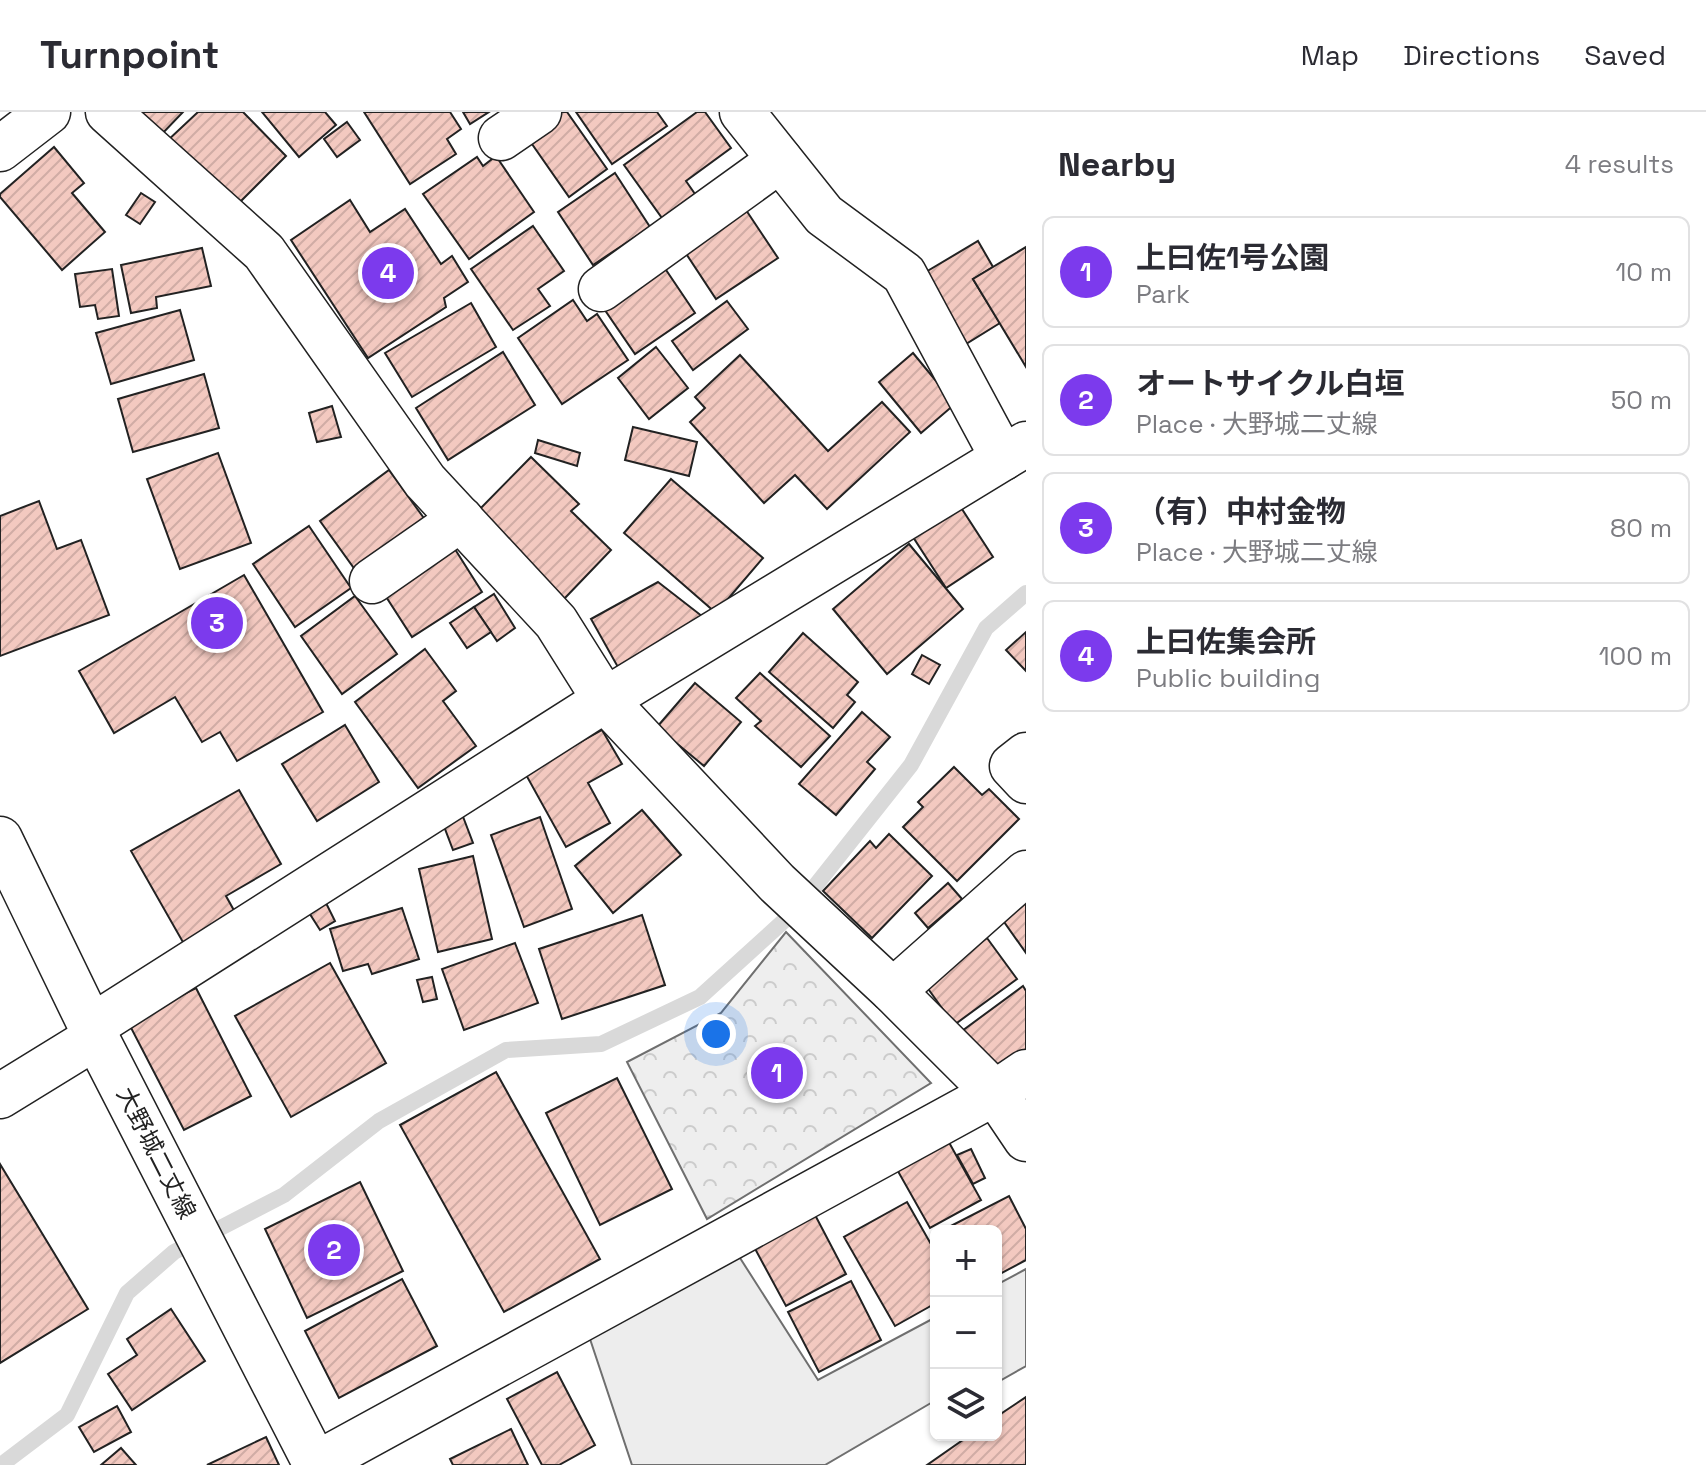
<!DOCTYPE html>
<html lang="en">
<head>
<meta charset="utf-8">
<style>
	:root { --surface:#fff; --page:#f7f7f7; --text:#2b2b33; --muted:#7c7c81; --line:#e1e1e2; --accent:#7c3aed }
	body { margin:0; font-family:"Space Grotesk","Noto Sans JP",sans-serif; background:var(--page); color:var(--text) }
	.controls { position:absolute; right:24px; bottom:24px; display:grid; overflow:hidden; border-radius:12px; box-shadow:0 2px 6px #0004 }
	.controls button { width:72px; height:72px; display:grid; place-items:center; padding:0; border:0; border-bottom:2px solid var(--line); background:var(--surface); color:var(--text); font:40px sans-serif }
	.you { position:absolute; left:716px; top:922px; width:28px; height:28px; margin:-20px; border:6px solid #fff; border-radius:50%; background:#1a73e8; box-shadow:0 0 0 12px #1a73e833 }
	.badge { display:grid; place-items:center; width:52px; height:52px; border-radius:50%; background:var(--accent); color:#fff; font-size:26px; font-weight:700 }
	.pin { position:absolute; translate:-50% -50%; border:4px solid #fff; box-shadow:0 2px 8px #0006 }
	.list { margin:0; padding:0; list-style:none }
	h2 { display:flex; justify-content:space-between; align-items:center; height:104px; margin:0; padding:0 32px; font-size:34px }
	h2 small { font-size:26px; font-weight:400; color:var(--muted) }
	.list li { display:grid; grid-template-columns:52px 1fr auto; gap:24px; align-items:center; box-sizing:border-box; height:112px; margin:0 16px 16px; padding:0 16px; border:2px solid var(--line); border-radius:12px }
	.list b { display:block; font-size:30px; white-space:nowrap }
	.list p { margin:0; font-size:26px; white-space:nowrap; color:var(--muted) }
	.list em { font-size:26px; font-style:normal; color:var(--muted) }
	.icon { flex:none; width:44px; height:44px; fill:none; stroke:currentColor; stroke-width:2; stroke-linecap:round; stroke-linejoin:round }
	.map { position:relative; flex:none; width:1026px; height:1353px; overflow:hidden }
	header { display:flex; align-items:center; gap:48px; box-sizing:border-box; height:112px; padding:0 40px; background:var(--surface); border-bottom:2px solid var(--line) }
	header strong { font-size:38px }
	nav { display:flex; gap:44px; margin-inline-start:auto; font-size:28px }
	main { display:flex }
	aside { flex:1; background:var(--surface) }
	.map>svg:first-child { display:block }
	.forest { fill:url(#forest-crowns); stroke:#6f6f6f; stroke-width:2 }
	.parking { fill:#ededed; stroke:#6f6f6f; stroke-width:2 }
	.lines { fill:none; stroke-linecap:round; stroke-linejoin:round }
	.stream { stroke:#d9d9d9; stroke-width:16 }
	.building { fill:url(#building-hatch); stroke:#222; stroke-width:2 }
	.minor-casing { stroke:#222; stroke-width:47 }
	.primary-casing { stroke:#222; stroke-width:47 }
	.minor { stroke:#fff; stroke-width:44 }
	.primary { stroke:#fff; stroke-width:44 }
	.labels { text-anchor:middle; stroke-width:6; stroke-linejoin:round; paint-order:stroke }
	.street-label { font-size:24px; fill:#222; stroke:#fff }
</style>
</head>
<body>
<header>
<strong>Turnpoint</strong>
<nav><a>Map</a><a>Directions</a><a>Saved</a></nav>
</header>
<main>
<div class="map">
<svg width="1026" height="1353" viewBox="0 0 1026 1353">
	<defs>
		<pattern id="forest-crowns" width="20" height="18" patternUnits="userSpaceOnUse" patternTransform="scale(2)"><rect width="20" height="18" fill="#eee"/><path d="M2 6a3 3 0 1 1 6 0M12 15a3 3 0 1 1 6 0" fill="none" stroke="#ccc"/></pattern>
		<pattern id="building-hatch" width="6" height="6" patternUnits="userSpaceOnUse" patternTransform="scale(2)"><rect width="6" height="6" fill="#f3c9c0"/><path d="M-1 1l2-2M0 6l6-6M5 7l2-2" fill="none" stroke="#d0aca5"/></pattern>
	</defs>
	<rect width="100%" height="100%" fill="#fff"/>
	<!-- forest -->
	<path class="forest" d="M 786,820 L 931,971 L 707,1107 L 627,950 L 721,901 Z"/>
	<!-- parking -->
	<g class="parking">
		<path d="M 733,1135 L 818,1268 L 936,1205 L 936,1288 L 825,1353 L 632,1353 L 588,1221 Z"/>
		<path d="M 1026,1157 L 1026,1254 L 996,1271 L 996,1173 Z"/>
	</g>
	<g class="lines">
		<!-- stream -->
		<path class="stream" d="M 1,1353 L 67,1303 L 127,1181 L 174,1140 L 284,1083 L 379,1009 L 506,938 L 601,932 L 700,885 L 797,797 L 911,653 L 986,516 L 1026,481"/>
	</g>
	<!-- building -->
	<g class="building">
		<path d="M 133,0 L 183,0 L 159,25 Z"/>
		<path d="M 198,0 L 243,0 L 286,44 L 232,98 L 166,30 Z"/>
		<path d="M 262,0 L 325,0 L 336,13 L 299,45 Z"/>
		<path d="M 364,0 L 450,0 L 461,17 L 447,27 L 456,42 L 410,72 Z"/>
		<path d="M 463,0 L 489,0 L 470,12 Z"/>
		<path d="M 557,0 L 567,0 L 607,57 L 569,85 L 525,22 Z"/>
		<path d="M 576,0 L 657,0 L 667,14 L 612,52 Z"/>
		<path d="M 697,0 L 705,0 L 731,36 L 686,69 L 695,82 L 662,106 L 624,53 Z"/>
		<path d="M 347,10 L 360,28 L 337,45 L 324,27 Z"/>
		<path d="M 54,35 L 84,71 L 72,81 L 105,120 L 62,158 L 0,85 L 0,82 Z"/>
		<path d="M 496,44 L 534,100 L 469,147 L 423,82 L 477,45 L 483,54 Z"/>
		<path d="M 615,61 L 650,115 L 593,153 L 558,100 Z"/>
		<path d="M 141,81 L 155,90 L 140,112 L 126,103 Z"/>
		<path d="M 350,88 L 370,120 L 405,97 L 441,152 L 452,144 L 468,170 L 444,186 L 446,195 L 368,246 L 291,128 Z"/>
		<path d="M 742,92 L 778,146 L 716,187 L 681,134 Z"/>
		<path d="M 533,114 L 564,159 L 538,177 L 550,194 L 513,218 L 471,157 Z"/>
		<path d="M 978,129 L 993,155 L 973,167 L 1000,211 L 961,235 L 919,164 Z"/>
		<path d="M 1026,135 L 1026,255 L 973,167 Z"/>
		<path d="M 202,136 L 211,174 L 156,185 L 157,196 L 131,201 L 121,153 Z"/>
		<path d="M 658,146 L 695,201 L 635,242 L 598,188 Z"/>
		<path d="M 112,157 L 119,204 L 98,207 L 95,193 L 80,195 L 75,162 Z"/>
		<path d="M 573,188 L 587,209 L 597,202 L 628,248 L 562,292 L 518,226 Z"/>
		<path d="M 727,189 L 748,217 L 693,258 L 672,229 Z"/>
		<path d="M 471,191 L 496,235 L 412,285 L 385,241 Z"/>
		<path d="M 180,198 L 194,248 L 111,272 L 96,221 Z"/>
		<path d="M 656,235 L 688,276 L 649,307 L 618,266 Z"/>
		<path d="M 503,240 L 535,293 L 448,348 L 416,296 Z"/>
		<path d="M 913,241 L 955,292 L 921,321 L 879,270 Z"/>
		<path d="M 740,243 L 828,339 L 882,290 L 910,320 L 827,397 L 795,363 L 764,391 L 690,310 L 705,296 L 695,285 Z"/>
		<path d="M 204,262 L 219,316 L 133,340 L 118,287 Z"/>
		<path d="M 332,294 L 341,325 L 317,330 L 309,301 Z"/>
		<path d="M 633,315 L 697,330 L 689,364 L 625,348 Z"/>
		<path d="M 538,328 L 580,341 L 577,354 L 535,341 Z"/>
		<path d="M 218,341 L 251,431 L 180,457 L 147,367 Z"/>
		<path d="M 531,345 L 579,392 L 571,399 L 611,438 L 564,487 L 476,401 Z"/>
		<path d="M 389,358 L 426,409 L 356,459 L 320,409 Z"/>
		<path d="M 671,367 L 763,446 L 716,501 L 624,421 Z"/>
		<path d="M 39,389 L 57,437 L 81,428 L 109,503 L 0,544 L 0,404 Z"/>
		<path d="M 960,394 L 993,445 L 946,476 L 913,425 Z"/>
		<path d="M 309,414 L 351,476 L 295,515 L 253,452 Z"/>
		<path d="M 909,432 L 963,497 L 887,562 L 833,497 Z"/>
		<path d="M 453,434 L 482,480 L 412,525 L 383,480 Z"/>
		<path d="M 244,463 L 323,600 L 237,649 L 220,620 L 202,630 L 175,585 L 114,621 L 79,559 Z"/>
		<path d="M 658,470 L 707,508 L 619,557 L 591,507 Z"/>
		<path d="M 494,482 L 515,516 L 497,529 L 474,495 Z"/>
		<path d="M 355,484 L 397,542 L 342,582 L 301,524 Z"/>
		<path d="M 474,495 L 491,520 L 467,536 L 450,511 Z"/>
		<path d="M 1026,520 L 1026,559 L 1006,538 Z"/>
		<path d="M 803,521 L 858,570 L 847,583 L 855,590 L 833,616 L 769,560 Z"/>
		<path d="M 425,537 L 456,579 L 443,589 L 476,634 L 418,676 L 355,590 Z"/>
		<path d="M 922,543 L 940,553 L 929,572 L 912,562 Z"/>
		<path d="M 760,561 L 830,624 L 801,655 L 755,614 L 761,609 L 736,586 Z"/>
		<path d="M 695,571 L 741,610 L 704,654 L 657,615 Z"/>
		<path d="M 862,600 L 890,625 L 867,650 L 875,657 L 836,703 L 799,672 Z"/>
		<path d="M 345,613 L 379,670 L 317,709 L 282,652 Z"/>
		<path d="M 602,618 L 622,652 L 588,671 L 610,711 L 566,735 L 525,661 Z"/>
		<path d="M 954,655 L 982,683 L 989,677 L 1019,707 L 957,769 L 903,715 L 923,695 L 918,690 Z"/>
		<path d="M 239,678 L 281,752 L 226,784 L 236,802 L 184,832 L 131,739 Z"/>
		<path d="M 642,698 L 681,743 L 613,801 L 575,754 Z"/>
		<path d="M 462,702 L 473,731 L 453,738 L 442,709 Z"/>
		<path d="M 540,705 L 572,797 L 524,815 L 491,723 Z"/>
		<path d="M 889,722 L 932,764 L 872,826 L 823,779 L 870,729 L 876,736 Z"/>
		<path d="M 473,744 L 492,827 L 438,840 L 419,757 Z"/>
		<path d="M 948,771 L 962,787 L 928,816 L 915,801 Z"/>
		<path d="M 325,789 L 335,809 L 320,818 L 308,799 Z"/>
		<path d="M 1026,790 L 1026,841 L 1002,807 Z"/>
		<path d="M 402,796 L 419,847 L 372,862 L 368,852 L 343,859 L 330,817 Z"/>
		<path d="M 642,803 L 665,873 L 562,907 L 539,837 Z"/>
		<path d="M 987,826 L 1017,867 L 954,913 L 924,871 Z"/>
		<path d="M 515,831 L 538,891 L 464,918 L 442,857 Z"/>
		<path d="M 330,851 L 386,951 L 291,1005 L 235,904 Z"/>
		<path d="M 432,865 L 437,887 L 423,890 L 417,868 Z"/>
		<path d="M 1023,874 L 1026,879 L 1026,937 L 993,962 L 962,919 Z"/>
		<path d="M 196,876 L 251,984 L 184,1018 L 128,910 Z"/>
		<path d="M 496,960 L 600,1147 L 504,1200 L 400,1013 Z"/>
		<path d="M 617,966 L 672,1077 L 600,1113 L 546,1001 Z"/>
		<path d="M 946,1025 L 981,1088 L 930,1116 L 895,1054 Z"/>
		<path d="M 971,1037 L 985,1066 L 973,1072 L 957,1043 Z"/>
		<path d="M 0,1052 L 88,1197 L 0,1251 Z"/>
		<path d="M 360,1070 L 403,1159 L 307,1206 L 265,1117 Z"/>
		<path d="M 1009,1084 L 1026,1117 L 1026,1148 L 996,1164 L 996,1119 L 945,1117 Z"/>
		<path d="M 907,1090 L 936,1141 L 936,1191 L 895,1214 L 844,1125 Z"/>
		<path d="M 814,1101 L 846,1162 L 786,1194 L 753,1133 Z"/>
		<path d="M 402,1167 L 437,1234 L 339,1286 L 305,1219 Z"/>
		<path d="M 851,1169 L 881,1228 L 819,1260 L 788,1200 Z"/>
		<path d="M 171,1197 L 205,1249 L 132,1298 L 108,1262 L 137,1243 L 127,1227 Z"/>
		<path d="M 557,1260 L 595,1333 L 559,1353 L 542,1353 L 507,1287 Z"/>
		<path d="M 1026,1285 L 1026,1353 L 927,1353 L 970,1323 L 996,1323 L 996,1305 Z"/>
		<path d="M 117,1294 L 131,1320 L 94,1340 L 79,1315 Z"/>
		<path d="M 511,1317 L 528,1353 L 453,1353 L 450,1347 Z"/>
		<path d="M 266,1325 L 279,1353 L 207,1353 Z"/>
		<path d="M 121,1336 L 136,1353 L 101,1353 Z"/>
	</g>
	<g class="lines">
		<defs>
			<g id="minor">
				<path d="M 108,0 L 264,140 L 425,369 L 556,510 L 605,588 L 777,771 L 893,879 L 995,981 L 1026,1027"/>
				<path d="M 742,0 L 824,103 L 904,162 L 1003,346"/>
				<path d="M 501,26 L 539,0"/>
				<path d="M 0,37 L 48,0"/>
				<path d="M 601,177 L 780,48"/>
				<path d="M 372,469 L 461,407"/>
				<path d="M 1026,643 L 1012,654 L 1026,669"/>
				<path d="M 893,879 L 1026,761"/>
				<path d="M 91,915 L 605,588 L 1026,332"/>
				<path d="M 0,984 L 96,925"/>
				<path d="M 316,1352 L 995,981 L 1026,960"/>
			</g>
			<path id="primary" d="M 0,727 L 96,925 L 316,1353"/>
		</defs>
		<!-- minor casing -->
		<use href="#minor" class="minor-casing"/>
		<!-- primary casing -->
		<use href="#primary" class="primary-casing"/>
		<!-- minor -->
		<use href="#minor" class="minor"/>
		<!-- primary -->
		<use href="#primary" class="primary"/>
	</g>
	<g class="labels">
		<!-- street labels -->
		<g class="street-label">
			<text transform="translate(156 1041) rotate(63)" y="8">大野城二丈線</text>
		</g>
	</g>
</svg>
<div class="controls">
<button>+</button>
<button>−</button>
<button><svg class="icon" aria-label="layers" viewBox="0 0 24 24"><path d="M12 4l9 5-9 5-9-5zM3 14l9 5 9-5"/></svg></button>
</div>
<div class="you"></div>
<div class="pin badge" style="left:777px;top:961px">1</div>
<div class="pin badge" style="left:334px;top:1138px">2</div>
<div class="pin badge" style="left:217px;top:511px">3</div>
<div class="pin badge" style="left:388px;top:161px">4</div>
</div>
<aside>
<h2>Nearby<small>4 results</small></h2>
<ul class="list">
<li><span class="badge">1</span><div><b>上曰佐1号公園</b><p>Park</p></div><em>10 m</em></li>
<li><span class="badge">2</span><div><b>オートサイクル白垣</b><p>Place · 大野城二丈線</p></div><em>50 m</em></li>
<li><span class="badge">3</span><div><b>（有）中村金物</b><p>Place · 大野城二丈線</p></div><em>80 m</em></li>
<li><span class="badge">4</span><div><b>上曰佐集会所</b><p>Public building</p></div><em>100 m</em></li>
</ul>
</aside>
</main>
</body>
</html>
